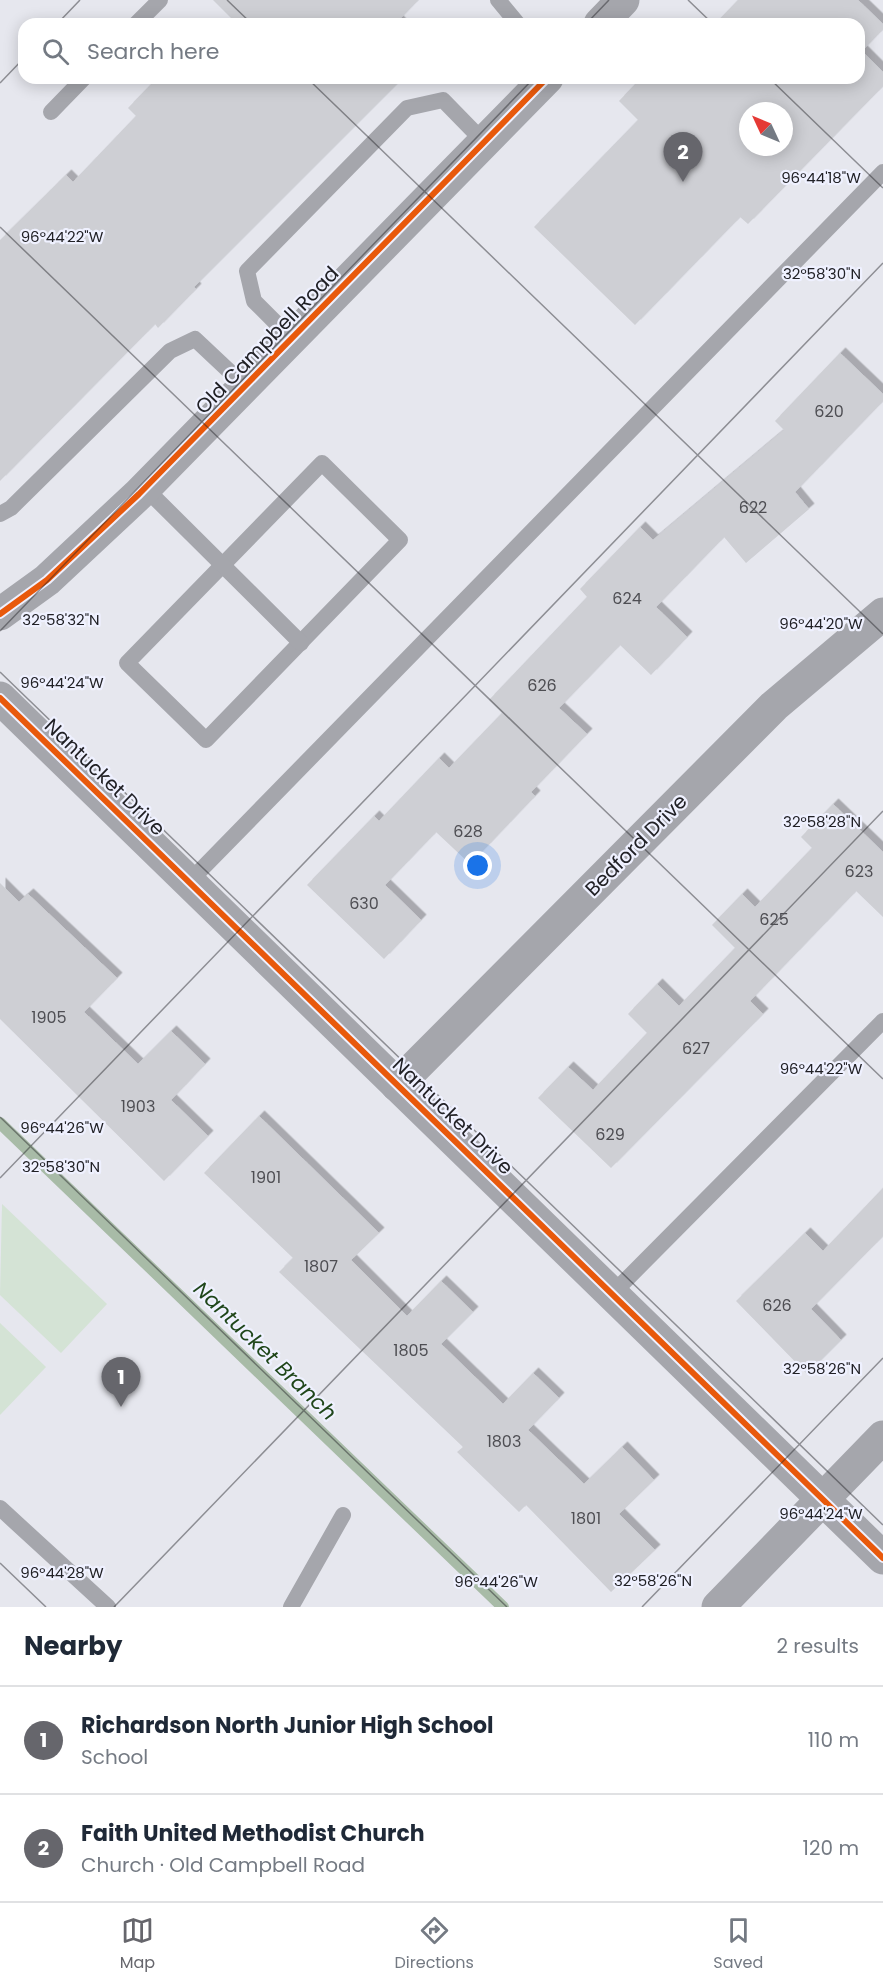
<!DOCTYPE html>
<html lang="en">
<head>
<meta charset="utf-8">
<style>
	:root { --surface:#fff; --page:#f2f2f3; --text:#1f2937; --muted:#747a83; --line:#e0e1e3; --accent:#66666c }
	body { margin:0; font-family:Poppins,sans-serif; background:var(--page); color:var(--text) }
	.compass { position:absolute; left:739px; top:102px; width:54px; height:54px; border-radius:50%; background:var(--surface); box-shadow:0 3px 15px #0003; rotate:314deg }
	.you { position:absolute; left:478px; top:866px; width:21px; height:21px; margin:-15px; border:4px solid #fff; border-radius:50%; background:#1a73e8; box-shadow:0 0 0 9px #1a73e833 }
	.badge { display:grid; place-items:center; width:39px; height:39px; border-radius:50%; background:var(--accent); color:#fff; font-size:20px; font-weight:700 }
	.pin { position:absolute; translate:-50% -50px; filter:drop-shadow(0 2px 3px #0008) }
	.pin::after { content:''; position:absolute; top:32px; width:21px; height:18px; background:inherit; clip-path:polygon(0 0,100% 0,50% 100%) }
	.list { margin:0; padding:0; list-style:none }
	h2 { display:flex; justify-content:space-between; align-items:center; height:78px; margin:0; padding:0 24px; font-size:26px }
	h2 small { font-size:20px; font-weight:400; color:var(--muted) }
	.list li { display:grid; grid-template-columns:39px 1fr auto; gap:18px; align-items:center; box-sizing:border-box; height:108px; padding:0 24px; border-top:2px solid var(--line) }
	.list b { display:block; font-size:22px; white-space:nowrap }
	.list p { margin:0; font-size:20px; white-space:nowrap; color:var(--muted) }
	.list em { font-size:20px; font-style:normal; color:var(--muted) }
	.icon { flex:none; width:33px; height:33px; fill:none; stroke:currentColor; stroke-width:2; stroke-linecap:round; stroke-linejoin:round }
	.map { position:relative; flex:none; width:883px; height:1607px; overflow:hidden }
	.search { position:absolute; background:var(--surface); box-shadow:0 3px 15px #0003; left:18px; right:18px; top:18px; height:66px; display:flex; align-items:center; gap:15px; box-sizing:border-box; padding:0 21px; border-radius:18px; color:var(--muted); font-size:22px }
	.sheet { height:294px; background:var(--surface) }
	nav { display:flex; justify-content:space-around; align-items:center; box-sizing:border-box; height:84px; border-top:2px solid var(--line); background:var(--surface); font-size:16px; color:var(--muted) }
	nav a { display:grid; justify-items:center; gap:3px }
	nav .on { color:var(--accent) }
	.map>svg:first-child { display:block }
	.green { fill:#d4e3d5 }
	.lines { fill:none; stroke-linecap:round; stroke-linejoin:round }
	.stream { stroke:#a8bba7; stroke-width:12 }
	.building { fill:#cecfd4; fill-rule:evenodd; filter:url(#shadow) }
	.lane { stroke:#a5a6ac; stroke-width:16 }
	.street { stroke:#a5a6ac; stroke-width:33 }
	.cycleway-casing { stroke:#eff1ff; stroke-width:10 }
	.cycleway { stroke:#e8590c; stroke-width:6 }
	.ticks { fill:none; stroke:#212126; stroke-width:1.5; stroke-opacity:0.45 }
	.labels { text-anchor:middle; stroke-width:4.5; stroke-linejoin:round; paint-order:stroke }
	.number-label { font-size:16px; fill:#4e4e53 }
	.street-label { font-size:20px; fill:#212126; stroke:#eff1ff }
	.water-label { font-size:21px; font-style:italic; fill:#1f461a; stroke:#eff1ff }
	.ticks-label { font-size:15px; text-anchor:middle; fill:#212126; stroke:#eff1ff; stroke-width:4.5; stroke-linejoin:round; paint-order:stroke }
</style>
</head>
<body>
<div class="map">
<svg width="883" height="1607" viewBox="0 0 883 1607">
	<defs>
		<filter id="shadow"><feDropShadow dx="5.5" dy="-5.5" stdDeviation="0" flood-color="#0004"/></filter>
	</defs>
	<rect width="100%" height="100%" fill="#e6e7ee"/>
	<!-- green -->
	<g class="green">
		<path d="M 2,1204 L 107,1304 L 61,1353 L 0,1295 Z"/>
		<path d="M 0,1323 L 46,1367 L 0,1415 Z"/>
	</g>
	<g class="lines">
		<!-- stream -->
		<path class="stream" d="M 0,1123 L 503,1607"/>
	</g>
	<!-- building -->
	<g class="building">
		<path d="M 213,0 L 418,0 L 398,21 L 401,24 L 237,24 Z"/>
		<path d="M 738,0 L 858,0 L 883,24 L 883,29 L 862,51 L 883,72 L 883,86 L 748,224 L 740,217 L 635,325 L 534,227 L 638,120 L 619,101 L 641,78 L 859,78 L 859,24 L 715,24 ZM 748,111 L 784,111 L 784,147 L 748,147 Z"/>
		<path d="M 157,78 L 403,78 L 194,287 L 196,289 L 158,328 L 155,324 L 0,481 L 0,240 L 66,175 L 73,182 L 136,116 L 128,108 Z"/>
		<path d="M 840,353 L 883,394 L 883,401 L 795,492 L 809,509 L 746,563 L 724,537 L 656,607 L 687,637 L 651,675 L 620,645 L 559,708 L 587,734 L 531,792 L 535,796 L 470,864 L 436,832 L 385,885 L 421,920 L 384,959 L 307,885 L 374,816 L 379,821 L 439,758 L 449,768 L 502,713 L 489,700 L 587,597 L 580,589 L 640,527 L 653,540 L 784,430 L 775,421 Z"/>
		<path d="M 833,804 L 883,852 L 883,917 L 856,891 L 750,1001 L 763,1014 L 611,1168 L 538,1098 L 568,1067 L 593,1090 L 647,1033 L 628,1014 L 657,984 L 679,1006 L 735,948 L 712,925 L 742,894 L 755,907 L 812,848 L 801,837 Z"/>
		<path d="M 0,883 L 19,902 L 28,894 L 117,978 L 84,1012 L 138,1064 L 171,1031 L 205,1064 L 171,1100 L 208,1136 L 164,1181 L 0,1019 Z"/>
		<path d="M 259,1116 L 379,1233 L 351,1260 L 407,1316 L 441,1281 L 473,1312 L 441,1344 L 503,1404 L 533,1373 L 559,1398 L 528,1430 L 584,1484 L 622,1447 L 654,1480 L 619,1514 L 655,1550 L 611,1592 L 526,1505 L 519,1512 L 457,1452 L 463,1447 L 279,1272 L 293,1258 L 204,1173 Z"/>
		<path d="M 883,1188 L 883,1236 L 811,1309 L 841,1340 L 807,1374 L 736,1301 L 805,1233 L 823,1251 Z"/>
	</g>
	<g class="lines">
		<!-- lane -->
		<g class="lane">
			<path d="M 498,0 L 518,24"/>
			<path d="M 136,24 L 160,0"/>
			<path d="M 51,112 L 84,78"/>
			<path d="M 291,338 L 254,301 L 247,271 L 407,108 L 443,100 L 484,142"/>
			<path d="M 322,463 L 400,540 L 206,740 L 127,663 Z"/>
			<path d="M 145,488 L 301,643"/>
			<path d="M 0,514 L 11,508 L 170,351 L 195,339 L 245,386"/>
			<path d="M 189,882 L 883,172"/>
			<path d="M 612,1294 L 883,1021"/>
			<path d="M 0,1508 L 108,1607"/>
			<path d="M 291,1607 L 343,1515"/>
		</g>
		<!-- street -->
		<g class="street">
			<path d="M 600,24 L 623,0"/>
			<path d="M 0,614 L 47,580 L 139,494 L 547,78"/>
			<path d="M 0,698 L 883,1558"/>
			<path d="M 397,1085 L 774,706 L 883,614"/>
			<path d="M 718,1607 L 883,1437"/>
		</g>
		<defs>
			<g id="cycleway">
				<path d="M 0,614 L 47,580 L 139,494 L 547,78"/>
				<path d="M 0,698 L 883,1558"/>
			</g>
		</defs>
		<!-- cycleway casing -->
		<use href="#cycleway" class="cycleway-casing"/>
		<!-- cycleway -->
		<use href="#cycleway" class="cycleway"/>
	</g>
	<!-- ticks -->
	<path class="ticks" d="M 227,0 L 252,24M 688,0 L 713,24M 57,24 L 80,0M 586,24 L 609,0M 307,78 L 883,634M 769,78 L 883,188M 0,83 L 24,58M 0,227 L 883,1079M 0,631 L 534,78M 0,672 L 883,1525M 0,1117 L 507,1607M 0,1178 L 883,263M 0,1563 L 46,1607M 114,1607 L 883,811M 642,1607 L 883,1358"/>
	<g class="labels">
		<!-- number labels -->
		<g class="number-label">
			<text x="829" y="417">620</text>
			<text x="753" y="513">622</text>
			<text x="627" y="604">624</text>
			<text x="542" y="691">626</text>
			<text x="468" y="837">628</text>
			<text x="859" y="877">623</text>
			<text x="364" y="909">630</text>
			<text x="774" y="925">625</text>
			<text x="49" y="1023">1905</text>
			<text x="696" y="1054">627</text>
			<text x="138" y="1112">1903</text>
			<text x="610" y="1140">629</text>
			<text x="266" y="1183">1901</text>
			<text x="321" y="1272">1807</text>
			<text x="777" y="1311">626</text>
			<text x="411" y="1356">1805</text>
			<text x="504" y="1447">1803</text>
			<text x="586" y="1524">1801</text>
		</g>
		<!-- street labels -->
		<g class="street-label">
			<text transform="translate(267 340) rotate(-46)" y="7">Old Campbell Road</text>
			<text transform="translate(105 777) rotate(44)" y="7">Nantucket Drive</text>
			<text transform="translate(636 845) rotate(-45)" y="7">Bedford Drive</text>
			<text transform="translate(453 1116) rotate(44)" y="7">Nantucket Drive</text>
		</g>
		<!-- water labels -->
		<g class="water-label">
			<text transform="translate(265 1351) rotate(44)" y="7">Nantucket Branch</text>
		</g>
	</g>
	<g class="ticks-label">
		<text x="821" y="183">96°44'18"W</text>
		<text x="62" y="242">96°44'22"W</text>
		<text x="822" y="279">32°58'30"N</text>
		<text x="61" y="625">32°58'32"N</text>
		<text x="821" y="629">96°44'20"W</text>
		<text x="62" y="688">96°44'24"W</text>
		<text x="822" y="827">32°58'28"N</text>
		<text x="821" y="1074">96°44'22"W</text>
		<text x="62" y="1133">96°44'26"W</text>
		<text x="61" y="1172">32°58'30"N</text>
		<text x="822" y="1374">32°58'26"N</text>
		<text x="821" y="1519">96°44'24"W</text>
		<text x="62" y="1578">96°44'28"W</text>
		<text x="653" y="1586">32°58'26"N</text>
		<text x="496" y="1587">96°44'26"W</text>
	</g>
</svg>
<svg class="compass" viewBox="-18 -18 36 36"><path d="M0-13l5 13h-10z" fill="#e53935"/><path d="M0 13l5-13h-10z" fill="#747a83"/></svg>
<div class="you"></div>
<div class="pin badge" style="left:121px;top:1407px">1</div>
<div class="pin badge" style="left:683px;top:182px">2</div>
<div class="search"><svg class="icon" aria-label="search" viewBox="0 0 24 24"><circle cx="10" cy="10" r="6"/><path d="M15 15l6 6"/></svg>Search here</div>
</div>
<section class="sheet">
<h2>Nearby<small>2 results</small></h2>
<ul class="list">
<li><span class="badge">1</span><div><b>Richardson North Junior High School</b><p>School</p></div><em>110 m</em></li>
<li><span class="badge">2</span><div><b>Faith United Methodist Church</b><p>Church · Old Campbell Road</p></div><em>120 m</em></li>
</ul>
</section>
<nav>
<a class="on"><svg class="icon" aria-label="map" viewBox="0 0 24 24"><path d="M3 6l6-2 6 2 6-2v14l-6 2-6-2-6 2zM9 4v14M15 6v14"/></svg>Map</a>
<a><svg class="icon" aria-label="directions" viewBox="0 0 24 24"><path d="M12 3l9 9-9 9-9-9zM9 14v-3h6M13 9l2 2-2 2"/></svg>Directions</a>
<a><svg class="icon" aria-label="saved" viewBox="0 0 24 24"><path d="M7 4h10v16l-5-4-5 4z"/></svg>Saved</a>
</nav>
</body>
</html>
